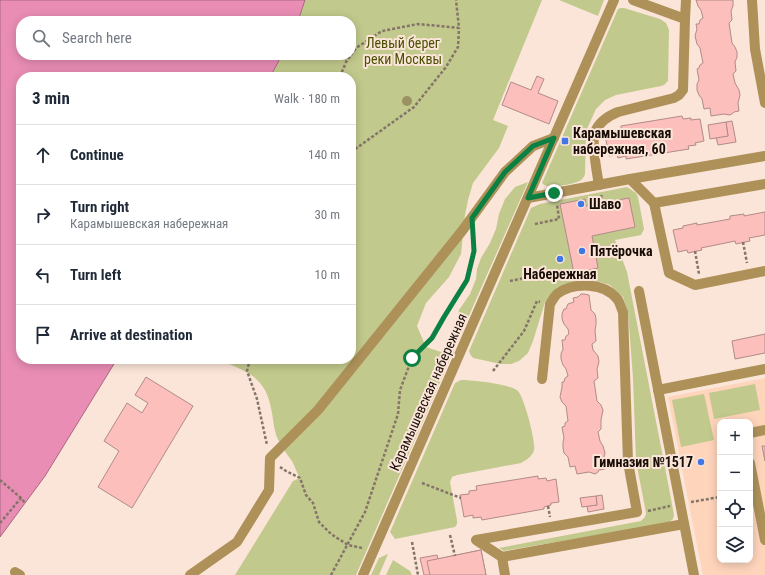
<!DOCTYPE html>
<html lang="en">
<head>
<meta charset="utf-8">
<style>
	:root { --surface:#fff; --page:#f6f6f7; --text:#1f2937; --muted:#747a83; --line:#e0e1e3 }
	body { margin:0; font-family:"Roboto Condensed",sans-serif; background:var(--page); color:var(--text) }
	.controls { position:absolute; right:12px; bottom:12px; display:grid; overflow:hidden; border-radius:8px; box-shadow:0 2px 10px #0003 }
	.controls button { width:36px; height:36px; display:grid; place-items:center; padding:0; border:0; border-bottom:1px solid var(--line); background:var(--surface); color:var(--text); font:20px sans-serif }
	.stop { position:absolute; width:12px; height:12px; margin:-9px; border:3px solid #0b8043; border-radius:50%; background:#fff }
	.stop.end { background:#0b8043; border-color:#fff; box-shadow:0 1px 4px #0008 }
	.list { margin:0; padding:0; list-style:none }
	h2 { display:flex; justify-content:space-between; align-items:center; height:52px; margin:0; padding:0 16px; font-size:17px }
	h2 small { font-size:13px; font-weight:400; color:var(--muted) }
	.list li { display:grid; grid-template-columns:26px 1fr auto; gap:12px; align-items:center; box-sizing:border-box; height:60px; padding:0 16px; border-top:1px solid var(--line) }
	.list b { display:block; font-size:15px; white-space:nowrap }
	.list p { margin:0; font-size:13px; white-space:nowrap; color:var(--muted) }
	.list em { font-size:13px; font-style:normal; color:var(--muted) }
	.icon { flex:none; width:22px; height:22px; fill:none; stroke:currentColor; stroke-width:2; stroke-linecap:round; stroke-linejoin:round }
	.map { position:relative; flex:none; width:765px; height:575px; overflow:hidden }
	.search { position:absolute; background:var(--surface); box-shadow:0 2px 10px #0003; left:16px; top:16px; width:340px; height:44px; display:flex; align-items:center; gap:10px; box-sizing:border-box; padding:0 14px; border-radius:16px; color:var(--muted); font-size:15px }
	.panel { position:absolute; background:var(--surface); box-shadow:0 2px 10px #0003; left:16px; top:72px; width:340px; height:292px; border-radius:16px }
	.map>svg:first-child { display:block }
	.built { fill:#fed4bb; fill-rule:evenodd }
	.green { fill:#c2c98c }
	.water { fill:#e98db5; stroke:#aa6780 }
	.building { fill:#fdbfbb; stroke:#b18b88 }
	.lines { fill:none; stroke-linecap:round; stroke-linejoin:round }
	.path { stroke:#84746a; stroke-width:2.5; stroke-dasharray:3 2; stroke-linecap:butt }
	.minor { stroke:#ad9159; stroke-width:10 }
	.tree { fill:#9a9263 }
	.route { stroke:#0b8043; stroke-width:5 }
	.poi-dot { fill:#4176e7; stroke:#fae5d8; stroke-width:1.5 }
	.labels { text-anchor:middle; stroke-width:4; stroke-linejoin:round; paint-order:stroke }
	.park-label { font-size:14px; fill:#4b4f03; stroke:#fae5d8 }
	.poi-label { font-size:14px; font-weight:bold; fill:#180d06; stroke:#fae5d8; text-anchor:start }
	.street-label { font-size:14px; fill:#180d06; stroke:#fae5d8 }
</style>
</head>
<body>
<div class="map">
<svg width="765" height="575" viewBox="0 0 765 575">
	<rect width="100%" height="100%" fill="#fae5d8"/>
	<!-- built -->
	<path class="built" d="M 765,378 L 765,575 L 703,575 L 668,397 ZM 720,422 L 750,422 L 750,560 L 720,560 Z"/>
	<!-- green -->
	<g class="green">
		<path d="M 305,0 L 542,0 L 493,120 L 508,126 L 499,148 L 473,183 L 468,200 L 465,215 L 461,254 L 449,277 L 426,303 L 417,326 L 426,347 L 441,352 L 452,341 L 459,310 L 470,294 L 476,279 L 477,269 L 481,258 L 490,243 L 496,229 L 499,214 L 505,199 L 515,187 L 528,182 L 478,295 L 356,575 L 235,575 L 293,481 L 300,478 C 297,473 295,467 292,461 C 286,453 280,445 276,435 C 273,425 273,414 270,404 C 264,375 241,369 216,359 L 351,359 L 351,77 L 270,77 L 282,55 L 351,55 L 351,21 L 298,21 Z"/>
		<path d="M 559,0 L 604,0 L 598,16 Z"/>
		<path d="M 621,8 L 624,8 L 660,19 L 666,23 L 669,30 L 668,81 L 664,85 L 661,86 L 616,95 L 605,100 L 596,109 L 586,131 L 585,174 C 584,177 583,178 581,180 C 576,184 555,187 548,186 C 545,186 544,185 542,183 L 618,9 Z"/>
		<path d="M 627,187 L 636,193 L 638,197 L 644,229 L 641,235 L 615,240 L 627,272 L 668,483 L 674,515 L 673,519 L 668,523 L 504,551 L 499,548 L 641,521 L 645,517 L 646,513 L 636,461 L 633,378 L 628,312 L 623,297 L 610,285 L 600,282 L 581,283 L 553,292 L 545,302 L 533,341 L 528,353 L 519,361 L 511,364 L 501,364 L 473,358 L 470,354 L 469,351 L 531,208 L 540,204 Z"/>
		<path d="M 461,380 C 472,380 510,384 518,391 C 524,397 536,442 534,450 C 532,457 526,460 521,463 L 457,475 L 452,477 L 450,482 L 457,520 L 457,524 L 455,527 L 395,539 L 390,532 L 455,383 Z"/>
		<path d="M 755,384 L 760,410 L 714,419 L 709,393 Z"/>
		<path d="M 704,394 L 714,440 L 681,447 L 672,400 Z"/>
		<path d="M 388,554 L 379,575 L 371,575 L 379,558 Z"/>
		<path d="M 393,560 L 410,571 L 412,575 L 386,575 Z"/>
	</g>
	<!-- water -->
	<path class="water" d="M 0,0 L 305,0 L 298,21 L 21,21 L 21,55 L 282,55 L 270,77 L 21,77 L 21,359 L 117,359 L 45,476 L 0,537 Z"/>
	<!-- building -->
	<g class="building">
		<path d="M 696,0 L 733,0 L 733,6 L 731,11 L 732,20 L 729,23 L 732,43 L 735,47 L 737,52 L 737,57 L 735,62 L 736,71 L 733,74 L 735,83 L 739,90 L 740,95 L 738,103 L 739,111 L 734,112 L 732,114 L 729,115 L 724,114 L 711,116 L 710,108 L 704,109 L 702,99 L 699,95 L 697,90 L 697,84 L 699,80 L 697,69 L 699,68 L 700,65 L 703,63 L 700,48 L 697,44 L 695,36 L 697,29 L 696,24 L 699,24 L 700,20 L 703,18 L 701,10 L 698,6 Z"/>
		<path d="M 537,76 L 544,79 L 538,93 L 558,101 L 549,124 L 502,105 L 511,82 L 531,90 Z"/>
		<path d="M 682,116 L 683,119 L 691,118 L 691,120 L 700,119 L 704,141 L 695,143 L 696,145 L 688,146 L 689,149 L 626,159 L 626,156 L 618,158 L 617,155 L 609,156 L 605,135 L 614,134 L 613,131 L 621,129 L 621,126 Z"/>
		<path d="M 732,121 L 736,142 L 718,145 L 716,137 L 728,136 L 726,122 Z"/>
		<path d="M 726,122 L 728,136 L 710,139 L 708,125 Z"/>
		<path d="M 629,198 L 635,227 L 592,236 L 598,268 L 574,273 L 560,204 L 585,199 L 586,206 Z"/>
		<path d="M 765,212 L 765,235 L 749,238 L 750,241 L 736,244 L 735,241 L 701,248 L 702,250 L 688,253 L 687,250 L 678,252 L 673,230 L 683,228 L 683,226 L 697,223 L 697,225 L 730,219 L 730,216 L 744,214 L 744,216 Z"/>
		<path d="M 581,294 L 584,294 L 589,295 L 591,310 L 595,314 L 596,319 L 596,325 L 595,330 L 596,341 L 592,344 L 593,350 L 598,356 L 599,362 L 597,369 L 598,378 L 594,381 L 597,401 L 601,405 L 603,410 L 601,420 L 601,429 L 598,432 L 600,441 L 603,446 L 605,453 L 603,461 L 605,469 L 599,470 L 598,472 L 595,474 L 589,472 L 577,474 L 575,466 L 570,467 L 568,457 L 564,453 L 563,448 L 563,442 L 564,438 L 562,427 L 565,426 L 565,423 L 568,421 L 566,406 L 562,402 L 560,397 L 562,387 L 562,382 L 564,382 L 565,378 L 568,376 L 566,369 L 563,365 L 561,359 L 561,354 L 563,349 L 562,340 L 565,340 L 566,336 L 569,334 L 568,329 L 564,324 L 562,319 L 562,314 L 564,309 L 566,309 L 568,304 L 574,302 L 573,298 L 578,297 Z"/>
		<path d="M 765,334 L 765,353 L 735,359 L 732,341 Z"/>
		<path d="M 146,377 L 193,406 L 132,508 L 98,487 L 119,451 L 104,441 L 127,403 L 142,413 L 148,403 L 135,395 Z"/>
		<path d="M 762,446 L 765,446 L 765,461 Z"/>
		<path d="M 538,476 L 538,479 L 546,478 L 547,481 L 556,479 L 559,502 L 551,503 L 551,505 L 544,507 L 544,509 L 482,520 L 481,517 L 473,518 L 473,515 L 464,517 L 460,495 L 469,494 L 469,491 L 477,490 L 476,486 Z"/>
		<path d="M 602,495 L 604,509 L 588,512 L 587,506 L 597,505 L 596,496 Z"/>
		<path d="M 596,496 L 597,505 L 582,507 L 580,498 Z"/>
		<path d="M 481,550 L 486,575 L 424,575 L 420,558 L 437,555 L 438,559 Z"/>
		<path d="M 481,550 L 486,575 L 430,575 L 427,561 Z"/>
	</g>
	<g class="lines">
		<!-- path -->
		<g class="path">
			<path d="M 351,55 L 356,48 L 382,31 L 418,24 L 459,28 L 456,0"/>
			<path d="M 340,77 L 346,62 L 351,55"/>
			<path d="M 576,129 L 585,131"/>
			<path d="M 351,152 L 414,107 L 446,67 L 458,47 L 459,28"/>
			<path d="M 601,195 L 603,203"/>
			<path d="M 535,224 L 559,219 L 557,204"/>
			<path d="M 743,242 L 747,263"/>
			<path d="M 695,251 L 699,274"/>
			<path d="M 510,281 L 548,273"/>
			<path d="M 250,359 L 247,371 L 257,399 L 267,445"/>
			<path d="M 493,371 L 524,331 L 537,301 L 540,302"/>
			<path d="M 280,467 L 286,471 L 300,478 L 306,495 L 313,503 L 319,522 L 331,534 L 348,545 L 362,548"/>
			<path d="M 0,480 L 21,498"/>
			<path d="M 422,483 L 461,498"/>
			<path d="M 691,502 L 720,497"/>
			<path d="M 548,506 L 550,517"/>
			<path d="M 648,511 L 670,506"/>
			<path d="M 0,523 L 21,498 L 25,503"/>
			<path d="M 450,535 L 455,556"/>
			<path d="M 412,542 L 418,575"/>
			<path d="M 331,575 L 365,512 L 398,414 L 400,390 L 412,358 L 432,338 L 456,298 L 467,280 L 474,251 L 473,236"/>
		</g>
		<!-- minor -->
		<g class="minor">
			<path d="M 752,0 L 755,49 L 765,103"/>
			<path d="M 685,19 L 686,0"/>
			<path d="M 630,179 L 765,156"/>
			<path d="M 599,185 C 597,173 591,143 595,132 C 599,122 608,116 618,112 L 674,98 L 679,95 L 683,90 L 685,19 L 633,0"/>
			<path d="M 528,198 L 630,179 L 654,203 L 765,184"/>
			<path d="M 654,203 L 669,273 L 695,285 L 765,271"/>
			<path d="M 639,291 L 694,575"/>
			<path d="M 658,390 L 765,369"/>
			<path d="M 750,433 L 765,430"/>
			<path d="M 750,463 L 765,540"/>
			<path d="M 502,557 L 684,524"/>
			<path d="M 15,572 L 20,575"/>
			<path d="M 190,575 L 237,542 L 269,490 L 270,458 L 318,410 L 462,231 L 505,172 L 533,146 L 554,138"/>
			<path d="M 363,575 L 614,0"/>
			<path d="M 505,575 L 502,557 L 476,540 L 637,512 L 628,462 L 623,312 C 621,308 620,303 618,300 C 605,282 574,282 557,294 C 554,297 552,301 550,304 L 542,379"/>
		</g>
	</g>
	<!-- trees -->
	<g class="tree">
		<circle cx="427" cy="61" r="5"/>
		<circle cx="407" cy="101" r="5"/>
	</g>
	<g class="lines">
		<!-- route -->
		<path class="route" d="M 412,358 L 432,338 L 444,317 L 467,280 L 474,251 L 472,218 L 505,172 L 533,146 L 554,138 L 528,198 L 554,193"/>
	</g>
	<!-- markers -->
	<g class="poi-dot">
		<rect x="561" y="137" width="8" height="8" rx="2"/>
		<circle cx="581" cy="204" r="4"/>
		<circle cx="582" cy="251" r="4"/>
		<circle cx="560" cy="259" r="4"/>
		<circle cx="701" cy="462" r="4"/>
	</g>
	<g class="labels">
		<!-- park labels -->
		<g class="park-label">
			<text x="403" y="48">Левый берег<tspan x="403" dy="16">реки Москвы</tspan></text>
		</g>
		<!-- poi labels -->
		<g class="poi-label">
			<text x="573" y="138">Карамышевская<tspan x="573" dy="16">набережная, 60</tspan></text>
			<text x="589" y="209">Шаво</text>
			<text x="590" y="256">Пятёрочка</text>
			<text x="560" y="279" text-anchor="middle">Набережная</text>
			<text x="693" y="467" text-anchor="end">Гимназия №1517</text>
		</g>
		<!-- street labels -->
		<g class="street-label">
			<text transform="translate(428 392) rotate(-66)" y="5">Карамышевская набережная</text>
		</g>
	</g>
</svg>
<div class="controls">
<button>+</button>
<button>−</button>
<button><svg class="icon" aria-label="locate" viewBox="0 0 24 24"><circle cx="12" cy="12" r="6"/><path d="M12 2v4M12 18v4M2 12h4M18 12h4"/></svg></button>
<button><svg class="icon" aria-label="layers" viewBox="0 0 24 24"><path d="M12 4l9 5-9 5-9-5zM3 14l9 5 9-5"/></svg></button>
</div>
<div class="stop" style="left:412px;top:358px"></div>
<div class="stop end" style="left:554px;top:193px"></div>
<div class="search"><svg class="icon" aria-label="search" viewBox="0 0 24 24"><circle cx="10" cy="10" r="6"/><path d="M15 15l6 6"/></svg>Search here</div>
<section class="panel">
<h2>3 min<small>Walk · 180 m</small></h2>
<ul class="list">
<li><svg class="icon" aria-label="ahead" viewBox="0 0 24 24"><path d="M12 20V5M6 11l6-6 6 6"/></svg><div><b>Continue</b></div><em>140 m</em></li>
<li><svg class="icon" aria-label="right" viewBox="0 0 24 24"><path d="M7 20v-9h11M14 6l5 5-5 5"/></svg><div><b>Turn right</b><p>Карамышевская набережная</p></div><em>30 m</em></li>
<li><svg class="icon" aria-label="left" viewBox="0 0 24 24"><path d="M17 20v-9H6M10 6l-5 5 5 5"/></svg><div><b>Turn left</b></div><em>10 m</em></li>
<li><svg class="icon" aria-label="arrive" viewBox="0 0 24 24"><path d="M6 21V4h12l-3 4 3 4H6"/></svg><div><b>Arrive at destination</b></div></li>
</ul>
</section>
</div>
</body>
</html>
